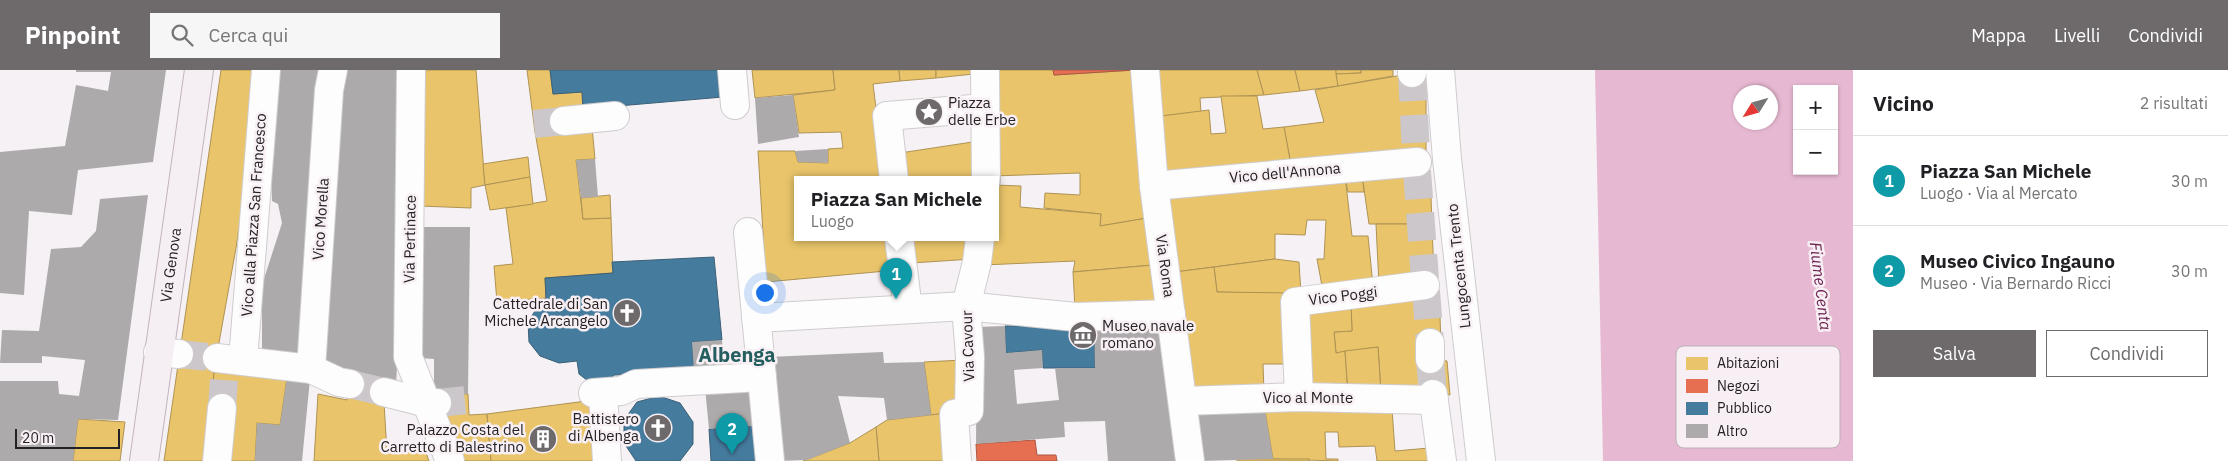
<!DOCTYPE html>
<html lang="it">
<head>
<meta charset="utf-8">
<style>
	:root { --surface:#fff; --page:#f6f6f6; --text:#202124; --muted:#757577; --line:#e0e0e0; --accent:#6e6a6c }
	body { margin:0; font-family:"IBM Plex Sans",sans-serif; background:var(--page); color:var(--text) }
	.controls { position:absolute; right:15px; top:15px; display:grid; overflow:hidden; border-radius:0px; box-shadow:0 1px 4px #0004 }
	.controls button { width:45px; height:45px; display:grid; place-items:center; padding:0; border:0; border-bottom:1px solid var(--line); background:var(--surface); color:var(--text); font:25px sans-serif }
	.compass { position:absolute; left:1733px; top:15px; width:45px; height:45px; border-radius:50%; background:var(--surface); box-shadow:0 1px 4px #0004; rotate:233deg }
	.scale { position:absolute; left:15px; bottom:12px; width:105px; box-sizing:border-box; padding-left:5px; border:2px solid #242122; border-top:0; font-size:14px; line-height:18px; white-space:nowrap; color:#242122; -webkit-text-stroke:4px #f8eff4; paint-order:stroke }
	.you { position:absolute; left:764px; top:222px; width:18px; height:18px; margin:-12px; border:4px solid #fff; border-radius:50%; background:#1a73e8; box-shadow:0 0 0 8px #1a73e833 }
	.badge { display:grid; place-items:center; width:32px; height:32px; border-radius:50%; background:var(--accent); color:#fff; font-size:16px; font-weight:700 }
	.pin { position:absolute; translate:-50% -41px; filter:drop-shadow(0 1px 2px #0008) }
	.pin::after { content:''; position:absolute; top:26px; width:18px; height:15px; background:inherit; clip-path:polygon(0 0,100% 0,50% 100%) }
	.popup { position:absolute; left:794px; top:106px; width:205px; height:65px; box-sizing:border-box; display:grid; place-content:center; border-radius:0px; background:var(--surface); filter:drop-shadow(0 1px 4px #0005); font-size:16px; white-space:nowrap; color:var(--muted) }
	.popup b { font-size:19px; color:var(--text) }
	.popup::after { content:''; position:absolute; left:50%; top:100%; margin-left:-10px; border:10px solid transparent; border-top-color:var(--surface) }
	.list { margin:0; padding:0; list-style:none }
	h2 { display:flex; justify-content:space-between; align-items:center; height:65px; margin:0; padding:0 20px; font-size:21px }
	h2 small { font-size:16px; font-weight:400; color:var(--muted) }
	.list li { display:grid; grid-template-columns:32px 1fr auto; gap:15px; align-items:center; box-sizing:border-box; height:90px; padding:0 20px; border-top:1px solid var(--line) }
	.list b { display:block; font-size:19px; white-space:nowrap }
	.list p { margin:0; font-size:16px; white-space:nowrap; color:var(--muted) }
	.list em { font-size:16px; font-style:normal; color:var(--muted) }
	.actions { display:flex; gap:10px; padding:15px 20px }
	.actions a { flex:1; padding:11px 0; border:1px solid var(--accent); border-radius:0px; text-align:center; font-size:18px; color:var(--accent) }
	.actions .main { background:var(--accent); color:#fff }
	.icon { flex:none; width:28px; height:28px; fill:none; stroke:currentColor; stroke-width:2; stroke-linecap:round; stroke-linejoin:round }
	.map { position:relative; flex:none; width:1853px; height:391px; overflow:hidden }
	header { display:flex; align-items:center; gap:30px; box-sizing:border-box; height:70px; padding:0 25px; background:var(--accent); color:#fff }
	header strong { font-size:24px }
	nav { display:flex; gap:28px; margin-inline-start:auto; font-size:18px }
	.search { width:350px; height:45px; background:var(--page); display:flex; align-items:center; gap:12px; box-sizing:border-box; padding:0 18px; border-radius:0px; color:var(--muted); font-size:19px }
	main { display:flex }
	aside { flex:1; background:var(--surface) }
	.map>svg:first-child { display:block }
	.water { fill:#e7b8d2; fill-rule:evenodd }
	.homes { fill:#e9c46a; stroke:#ae9354 }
	.shops { fill:#e76f51; stroke:#ac5843 }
	.public { fill:#457b9d; stroke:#3b6078 }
	.building { fill:#adaaac }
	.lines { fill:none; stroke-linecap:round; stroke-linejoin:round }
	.minor-tunnel { stroke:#ccc7ca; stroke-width:28; stroke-dasharray:28 14; stroke-linecap:butt }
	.minor-casing { stroke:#cfccce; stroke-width:30 }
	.major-casing { stroke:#c2b3bc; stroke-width:30 }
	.minor { stroke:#fefdfd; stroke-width:28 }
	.major { stroke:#f5eef2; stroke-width:28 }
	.labels { text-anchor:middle; stroke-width:5; stroke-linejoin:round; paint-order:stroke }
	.poi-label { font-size:15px; fill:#242122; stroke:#f8eff4; text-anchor:end }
	.street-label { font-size:15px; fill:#242122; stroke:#f8eff4 }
	.water-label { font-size:16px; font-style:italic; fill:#6b2151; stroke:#f8eff4 }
	.district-label { font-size:20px; font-weight:bold; fill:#245e5e; stroke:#f8eff4 }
	.key { fill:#f8eff4; stroke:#b8b1b5; stroke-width:1 }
	.key-label { font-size:14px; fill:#242122 }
</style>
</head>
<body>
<header>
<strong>Pinpoint</strong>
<div class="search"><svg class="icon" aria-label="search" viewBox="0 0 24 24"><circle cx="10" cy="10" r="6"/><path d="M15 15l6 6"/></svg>Cerca qui</div>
<nav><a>Mappa</a><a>Livelli</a><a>Condividi</a></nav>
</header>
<main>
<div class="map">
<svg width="1853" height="391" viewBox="0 0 1853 391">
	<rect width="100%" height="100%" fill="#f6f1f4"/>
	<!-- water -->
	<path class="water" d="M 1595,0 L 1853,0 L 1853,391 L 1603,391 ZM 1797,19 L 1834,19 L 1834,101 L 1797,101 ZM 1740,22 L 1770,22 L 1770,52 L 1740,52 Z"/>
	<!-- homes -->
	<g class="homes">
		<path d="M 221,0 L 263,0 L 236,178 L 215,295 L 210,337 L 207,391 L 164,391 Z"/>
		<path d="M 421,0 L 476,0 L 485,115 L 471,118 L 471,138 L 420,136 Z"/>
		<path d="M 527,0 L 550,0 L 553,24 L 582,22 L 583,39 L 565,59 L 535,62 Z"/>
		<path d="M 752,0 L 833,0 L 835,20 L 755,28 Z"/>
		<path d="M 833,0 L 899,0 L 900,11 L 873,14 L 885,110 L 797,110 L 797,168 L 893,168 L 897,200 L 766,212 L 758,81 L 795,81 L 798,92 L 828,93 L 828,79 L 843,78 L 841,62 L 799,63 L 793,25 L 835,20 Z"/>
		<path d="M 899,0 L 936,0 L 936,8 L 900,11 Z"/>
		<path d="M 936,0 L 983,0 L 983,3 L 936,8 Z"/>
		<path d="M 992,0 L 1053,0 L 1054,5 L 1135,0 L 1147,148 L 1100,156 L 1101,144 L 1044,138 L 1045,123 L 1080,125 L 1080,103 L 993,106 Z"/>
		<path d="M 1157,0 L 1257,0 L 1264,25 L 1200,28 L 1201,42 L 1161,46 Z"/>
		<path d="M 1257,0 L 1295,0 L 1300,21 L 1264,25 Z"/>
		<path d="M 1295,0 L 1336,0 L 1338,16 L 1300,21 Z"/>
		<path d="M 1336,0 L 1361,0 L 1361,3 L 1336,4 Z"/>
		<path d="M 1361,0 L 1393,0 L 1393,6 L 1338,16 L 1336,4 L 1361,3 Z"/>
		<path d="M 1426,1 L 1426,83 L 1291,95 L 1284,57 L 1324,52 L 1315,20 Z"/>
		<path d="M 1221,26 L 1257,26 L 1263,59 L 1284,57 L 1291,95 L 1165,111 L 1161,46 L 1209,40 L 1211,64 L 1226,63 Z"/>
		<path d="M 592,57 L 595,89 L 576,90 L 583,149 L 611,148 L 613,203 L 545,208 L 546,228 L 497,232 L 494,196 L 513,194 L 506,138 L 547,131 L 535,62 Z"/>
		<path d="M 979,71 L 978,110 L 903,110 L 900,83 Z"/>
		<path d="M 528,87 L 530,107 L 485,115 L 483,94 Z"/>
		<path d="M 1430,100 L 1432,154 L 1369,154 L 1362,105 Z"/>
		<path d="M 1362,105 L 1364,122 L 1348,122 L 1345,106 Z"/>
		<path d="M 1345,106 L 1352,166 L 1368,166 L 1373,215 L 1322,216 L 1317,189 L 1324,189 L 1326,150 L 1307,150 L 1305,165 L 1275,164 L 1275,189 L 1175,202 L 1167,126 Z"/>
		<path d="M 530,107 L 533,134 L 490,140 L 485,115 Z"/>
		<path d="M 995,115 L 1021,116 L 1020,137 L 1101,144 L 1100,156 L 1147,148 L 1153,195 L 1073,202 L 1075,191 L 983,195 L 986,168 L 995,168 Z"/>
		<path d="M 610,125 L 611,148 L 583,149 L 581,128 Z"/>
		<path d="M 1376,154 L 1432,154 L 1434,208 L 1379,215 Z"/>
		<path d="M 909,168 L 970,168 L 972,189 L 912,193 Z"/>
		<path d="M 1275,189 L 1299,192 L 1301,224 L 1217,222 L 1214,197 Z"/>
		<path d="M 1153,195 L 1159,236 L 1075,239 L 1073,202 Z"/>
		<path d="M 1214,197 L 1217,222 L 1291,223 L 1293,294 L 1263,294 L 1264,322 L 1193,323 L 1175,202 Z"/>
		<path d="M 1439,220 L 1441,274 L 1427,289 L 1430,323 L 1381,323 L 1378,277 L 1336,283 L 1334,262 L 1352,261 L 1351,233 L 1385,226 Z"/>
		<path d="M 1351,233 L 1352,261 L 1334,262 L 1336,283 L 1345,281 L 1348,323 L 1305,323 L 1300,244 Z"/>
		<path d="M 1378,277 L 1381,323 L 1348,323 L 1345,281 Z"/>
		<path d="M 1427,289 L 1447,291 L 1450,325 L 1430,323 Z"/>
		<path d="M 963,290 L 963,333 L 947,343 L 931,345 L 924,292 Z"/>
		<path d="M 215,295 L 288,301 L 280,355 L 257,353 L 255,391 L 229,391 L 210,337 Z"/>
		<path d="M 350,311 L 383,316 L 387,383 L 424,377 L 429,391 L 314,391 L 318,324 L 347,330 Z"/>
		<path d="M 434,323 L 468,324 L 469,345 L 487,344 L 491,391 L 459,391 Z"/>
		<path d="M 594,330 L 597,391 L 491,391 L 487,344 Z"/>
		<path d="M 1264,335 L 1392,339 L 1395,381 L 1429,378 L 1431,391 L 1377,391 L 1375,376 L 1339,377 L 1338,362 L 1325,362 L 1326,389 L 1338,389 L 1338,391 L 1273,389 Z"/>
		<path d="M 947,343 L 951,391 L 879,391 L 876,357 L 887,350 Z"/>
		<path d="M 78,349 L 125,352 L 120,391 L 73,391 Z"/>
		<path d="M 876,357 L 879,391 L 803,391 L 850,373 Z"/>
		<rect x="1237" y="389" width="72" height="2"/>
	</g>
	<!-- shops -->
	<g class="shops">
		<path d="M 1053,0 L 1135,0 L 1054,5 Z"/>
		<path d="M 1035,370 L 1037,385 L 1056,385 L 1057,391 L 977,391 L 976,374 Z"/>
	</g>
	<!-- public -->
	<g class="public">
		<path d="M 550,0 L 721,0 L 723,27 L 583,39 L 582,22 L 553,24 Z"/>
		<path d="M 714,187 L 722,270 L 692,272 L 694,302 L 614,305 L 607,315 L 592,314 L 579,304 L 577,291 L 559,293 L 540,286 L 529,272 L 528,252 L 540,233 L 546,228 L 545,208 L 613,203 L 612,192 Z"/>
		<path d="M 1094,255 L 1095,298 L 1043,298 L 1042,280 L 1006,283 L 1005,256 Z"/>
		<path d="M 659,326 L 680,333 L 693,352 L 693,374 L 680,391 L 636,391 L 624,373 L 624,350 L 637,332 Z"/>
		<path d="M 753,356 L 756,391 L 711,391 L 709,359 Z"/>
	</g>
	<!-- building -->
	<g class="building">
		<path d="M 76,0 L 166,0 L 153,92 L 78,100 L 72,145 L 29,141 L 24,225 L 0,223 L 0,82 L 65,76 L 76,15 L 108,21 L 111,2 L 76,2 Z"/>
		<path d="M 269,0 L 325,0 L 307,286 L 262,283 L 262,215 L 282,153 L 278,134 L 272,131 L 267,4 Z"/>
		<path d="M 343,0 L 403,0 L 400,229 L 396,317 L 350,311 L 318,295 Z"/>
		<path d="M 793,25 L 799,67 L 758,74 L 755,28 Z"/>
		<path d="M 828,79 L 828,93 L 798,92 L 795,81 Z"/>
		<path d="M 595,89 L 598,127 L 581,128 L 576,90 Z"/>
		<path d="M 148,125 L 118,350 L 78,349 L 73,391 L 0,391 L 0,311 L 58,311 L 59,324 L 79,326 L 85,290 L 42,286 L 42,293 L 0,293 L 2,260 L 39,261 L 51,179 L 81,177 L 96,161 L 100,129 Z"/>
		<path d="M 419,157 L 470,157 L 468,324 L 434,323 L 434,289 L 418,288 Z"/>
		<path d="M 1162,253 L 1180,391 L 1108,391 L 1105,351 L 1064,352 L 1065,367 L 976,374 L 977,257 L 1005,256 L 1006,283 L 1042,280 L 1043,298 L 1014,300 L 1017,334 L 1059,330 L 1055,298 L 1095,298 L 1094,255 Z"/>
		<path d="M 722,270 L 724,300 L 694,302 L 692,272 Z"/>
		<path d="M 883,282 L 884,293 L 924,292 L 931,345 L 887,350 L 884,328 L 838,326 L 850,373 L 807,390 L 778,391 L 768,287 Z"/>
		<path d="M 288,301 L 310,309 L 302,391 L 255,391 L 257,353 L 280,355 Z"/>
		<path d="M 750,313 L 753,356 L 709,359 L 705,317 Z"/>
		<path d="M 1264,335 L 1273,389 L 1199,391 L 1194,341 Z"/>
	</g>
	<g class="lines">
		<!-- minor-tunnel -->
		<g class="minor-tunnel">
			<path d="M 1412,3 L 1416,84"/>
			<path d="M 534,54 L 564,51"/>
			<path d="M 1417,101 L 1425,209"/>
			<path d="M 1426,221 L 1430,273"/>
			<path d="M 179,284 L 217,288"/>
			<path d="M 1430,289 L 1433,324"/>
			<path d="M 350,314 L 384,322"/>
			<path d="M 437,333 L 468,330"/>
			<path d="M 222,338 L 225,296"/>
		</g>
		<defs>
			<g id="minor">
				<path d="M 411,0 L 408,287 L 450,391"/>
				<path d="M 732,0 L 735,35"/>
				<path d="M 985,0 L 986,110"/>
				<path d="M 1145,0 L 1154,116 L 1190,391"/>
				<path d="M 1412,0 L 1412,3"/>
				<path d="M 1440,0 L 1447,89 L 1481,391"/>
				<path d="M 564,51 L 615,46"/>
				<path d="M 894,110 L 887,46 L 985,38"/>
				<path d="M 1154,116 L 1417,92"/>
				<path d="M 748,162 L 770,391"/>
				<path d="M 899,168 L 908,239"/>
				<path d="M 756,248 L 966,236 L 1076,247 L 1171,244"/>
				<path d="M 1430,273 L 1430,289"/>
				<path d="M 158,282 L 179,284"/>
				<path d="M 217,288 L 311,299 L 339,312 L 350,314"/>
				<path d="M 243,290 L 266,0"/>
				<path d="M 311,299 L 329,20 L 333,0"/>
				<path d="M 384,322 L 427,333 L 437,333"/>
				<path d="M 593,323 L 621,321 L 636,314 L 762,307"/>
				<path d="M 603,323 L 607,391"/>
				<path d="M 1433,324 L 1442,391"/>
				<path d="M 1299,327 L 1295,232 L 1425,215"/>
				<path d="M 1183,331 L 1299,327 L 1434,330"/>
				<path d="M 217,391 L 222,338"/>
				<path d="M 957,391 L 954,344 L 969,341 L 970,287 L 966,236 L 977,192 L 980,168"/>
			</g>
			<path id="major" d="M 144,391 L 199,0"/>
		</defs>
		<!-- minor casing -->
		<use href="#minor" class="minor-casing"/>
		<!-- major casing -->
		<use href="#major" class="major-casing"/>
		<!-- minor -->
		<use href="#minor" class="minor"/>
		<!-- major -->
		<use href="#major" class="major"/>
	</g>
	<!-- icons -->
	<defs>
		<symbol id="sight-disc" viewBox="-11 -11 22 22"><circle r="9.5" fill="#6e6a6c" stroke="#f8eff4"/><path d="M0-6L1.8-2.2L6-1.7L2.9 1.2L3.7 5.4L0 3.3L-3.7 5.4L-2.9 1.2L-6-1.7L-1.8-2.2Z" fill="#fff"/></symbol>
		<symbol id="church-disc" viewBox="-11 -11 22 22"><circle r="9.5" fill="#6e6a6c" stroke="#f8eff4"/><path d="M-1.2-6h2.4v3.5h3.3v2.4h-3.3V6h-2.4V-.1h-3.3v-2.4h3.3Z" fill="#fff"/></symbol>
		<symbol id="museum-disc" viewBox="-11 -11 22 22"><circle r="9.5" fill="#6e6a6c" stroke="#f8eff4"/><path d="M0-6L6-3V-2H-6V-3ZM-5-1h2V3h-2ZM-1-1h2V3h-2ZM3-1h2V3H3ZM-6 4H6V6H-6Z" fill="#fff"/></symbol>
		<symbol id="building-disc" viewBox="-11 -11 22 22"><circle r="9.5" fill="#6e6a6c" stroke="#f8eff4"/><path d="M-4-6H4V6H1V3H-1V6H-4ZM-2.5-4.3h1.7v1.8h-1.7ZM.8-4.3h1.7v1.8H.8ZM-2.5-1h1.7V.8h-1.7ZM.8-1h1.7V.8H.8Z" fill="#fff"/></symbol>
	</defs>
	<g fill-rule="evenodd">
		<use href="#sight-disc" x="913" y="26" width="32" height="32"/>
		<use href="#church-disc" x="611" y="227" width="32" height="32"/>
		<use href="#museum-disc" x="1067" y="249" width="32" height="32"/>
		<use href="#church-disc" x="642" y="342" width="32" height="32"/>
		<use href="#building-disc" x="527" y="353" width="32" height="32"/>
	</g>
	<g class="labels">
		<!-- poi labels -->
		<g class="poi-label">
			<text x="948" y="38" text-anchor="start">Piazza<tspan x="948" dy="17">delle Erbe</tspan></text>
			<text x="608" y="239">Cattedrale di San<tspan x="608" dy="17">Michele Arcangelo</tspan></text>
			<text x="1102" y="261" text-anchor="start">Museo navale<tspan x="1102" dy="17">romano</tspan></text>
			<text x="639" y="354">Battistero<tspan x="639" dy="17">di Albenga</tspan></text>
			<text x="524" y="365">Palazzo Costa del<tspan x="524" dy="17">Carretto di Balestrino</tspan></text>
		</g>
		<!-- street labels -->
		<g class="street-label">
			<text transform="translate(1285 103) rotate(-5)" y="5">Vico dell'Annona</text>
			<text transform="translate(254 145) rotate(-86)" y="5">Vico alla Piazza San Francesco</text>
			<text transform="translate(321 149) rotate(-86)" y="5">Vico Morella</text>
			<text transform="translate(410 169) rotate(-89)" y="5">Via Pertinace</text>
			<text transform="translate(171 195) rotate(-82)" y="5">Via Genova</text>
			<text transform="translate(1165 196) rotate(82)" y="5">Via Roma</text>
			<text transform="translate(1459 196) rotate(-96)" y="5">Lungocenta Trento</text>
			<text transform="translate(1343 226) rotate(-7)" y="5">Vico Poggi</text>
			<text transform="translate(968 276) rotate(-92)" y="5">Via Cavour</text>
			<text x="1308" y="333">Vico al Monte</text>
		</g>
		<!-- water labels -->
		<g class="water-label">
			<text transform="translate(1821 216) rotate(83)" y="6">Fiume Centa</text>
		</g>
		<!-- district labels -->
		<g class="district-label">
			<text x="737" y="292">Albenga</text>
		</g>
	</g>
	<!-- legend -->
	<rect x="1676" y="276" width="164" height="102" rx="8" class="key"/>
	<rect x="1686" y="287" width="22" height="13" fill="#e9c46a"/>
	<rect x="1686" y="309" width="22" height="14" fill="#e76f51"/>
	<rect x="1686" y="332" width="22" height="13" fill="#457b9d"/>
	<rect x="1686" y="354" width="22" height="14" fill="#adaaac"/>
	<g class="key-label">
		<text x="1717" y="298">Abitazioni</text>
		<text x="1717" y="321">Negozi</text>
		<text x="1717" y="343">Pubblico</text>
		<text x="1717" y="366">Altro</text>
	</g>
</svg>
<div class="controls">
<button>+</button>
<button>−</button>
</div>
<svg class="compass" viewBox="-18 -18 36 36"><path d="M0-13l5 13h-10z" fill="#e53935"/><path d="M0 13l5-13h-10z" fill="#757577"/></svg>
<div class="scale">20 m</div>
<div class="you"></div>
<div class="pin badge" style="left:896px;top:229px;background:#0f9aa8">1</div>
<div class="popup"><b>Piazza San Michele</b>Luogo</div>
<div class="pin badge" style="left:732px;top:384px;background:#0f9aa8">2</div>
</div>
<aside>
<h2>Vicino<small>2 risultati</small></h2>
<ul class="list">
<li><span class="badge" style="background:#0f9aa8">1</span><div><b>Piazza San Michele</b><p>Luogo · Via al Mercato</p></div><em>30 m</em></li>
<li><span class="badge" style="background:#0f9aa8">2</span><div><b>Museo Civico Ingauno</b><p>Museo · Via Bernardo Ricci</p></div><em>30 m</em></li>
</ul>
<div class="actions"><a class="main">Salva</a><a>Condividi</a></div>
</aside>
</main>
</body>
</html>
